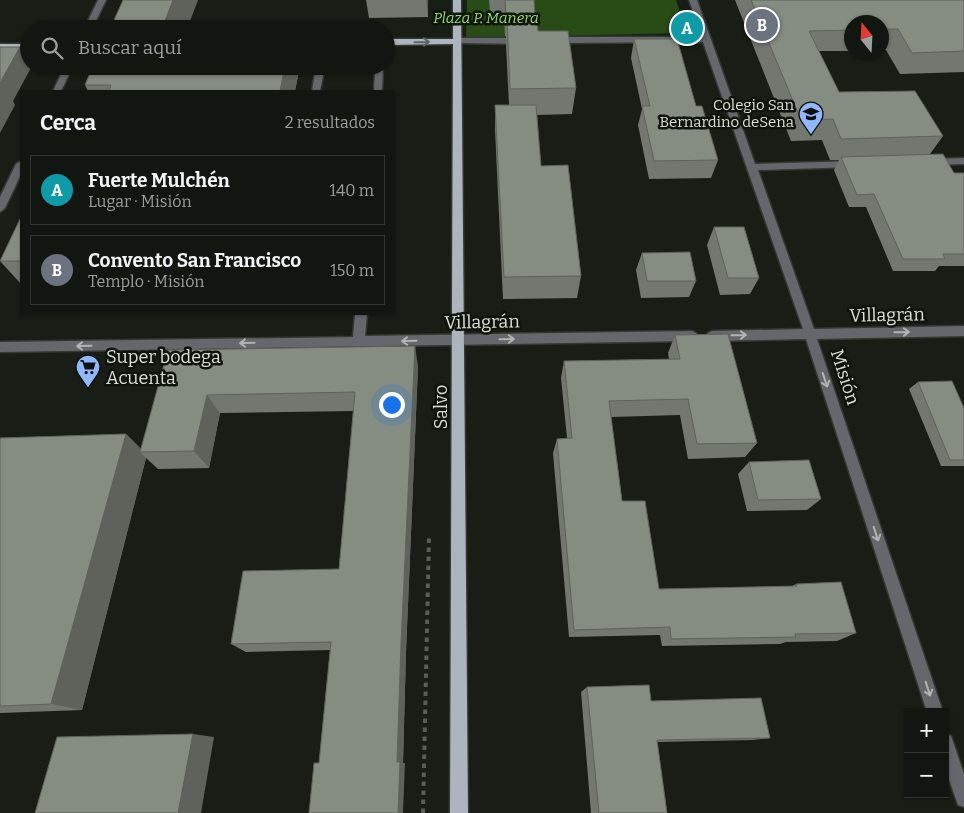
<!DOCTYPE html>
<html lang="es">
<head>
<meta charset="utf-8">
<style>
	:root { --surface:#121610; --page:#1b1f19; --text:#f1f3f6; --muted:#9c9f9f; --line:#313530; --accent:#ea580c }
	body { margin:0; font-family:Bitter,serif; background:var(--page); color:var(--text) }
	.controls { position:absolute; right:15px; bottom:15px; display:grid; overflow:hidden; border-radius:0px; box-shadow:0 1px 4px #0004 }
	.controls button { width:45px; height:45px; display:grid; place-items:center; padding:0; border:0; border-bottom:1px solid var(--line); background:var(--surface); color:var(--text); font:25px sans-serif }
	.compass { position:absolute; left:844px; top:15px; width:45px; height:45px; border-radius:50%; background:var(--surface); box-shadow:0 1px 4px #0004; rotate:342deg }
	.you { position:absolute; left:391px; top:404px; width:18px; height:18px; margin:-12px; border:4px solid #fff; border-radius:50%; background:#1a73e8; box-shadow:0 0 0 8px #1a73e833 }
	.badge { display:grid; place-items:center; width:32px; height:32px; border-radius:50%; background:var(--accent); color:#fff; font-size:16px; font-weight:700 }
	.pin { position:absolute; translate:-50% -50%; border:2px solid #fff; box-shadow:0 1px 5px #0006 }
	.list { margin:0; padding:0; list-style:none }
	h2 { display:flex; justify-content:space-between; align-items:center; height:65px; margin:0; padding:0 20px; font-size:21px }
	h2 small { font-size:16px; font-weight:400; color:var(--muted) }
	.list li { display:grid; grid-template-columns:32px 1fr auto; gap:15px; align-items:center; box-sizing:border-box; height:70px; margin:0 10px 10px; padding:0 10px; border:1px solid var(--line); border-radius:0px }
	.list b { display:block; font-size:19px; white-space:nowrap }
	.list p { margin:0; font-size:16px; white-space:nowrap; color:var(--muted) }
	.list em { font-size:16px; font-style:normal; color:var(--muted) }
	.icon { flex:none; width:28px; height:28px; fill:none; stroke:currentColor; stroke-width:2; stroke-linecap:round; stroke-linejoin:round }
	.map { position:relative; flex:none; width:964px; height:813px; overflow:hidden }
	.search { position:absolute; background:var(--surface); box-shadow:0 1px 4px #0004; left:20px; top:20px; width:375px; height:55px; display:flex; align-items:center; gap:12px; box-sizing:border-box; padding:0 18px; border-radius:28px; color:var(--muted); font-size:19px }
	.panel { position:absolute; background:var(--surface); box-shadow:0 1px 4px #0004; left:20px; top:90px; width:375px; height:225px; border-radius:0px }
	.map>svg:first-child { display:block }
	.green { fill:#294b16 }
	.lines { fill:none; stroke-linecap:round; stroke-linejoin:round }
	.minor-casing { stroke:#333830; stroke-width:3 }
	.major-casing { stroke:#333830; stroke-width:3 }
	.path { stroke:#595d56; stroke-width:4; stroke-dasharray:4.5 4.5; stroke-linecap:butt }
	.minor { fill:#64676b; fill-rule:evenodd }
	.major { fill:#aeb4be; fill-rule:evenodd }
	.wall { fill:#72786f }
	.shaded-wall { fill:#5d625a }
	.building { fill:#858c81; stroke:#5d625a }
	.oneway { stroke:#5e6465 }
	.oneway2 { stroke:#b1b5b2 }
	.labels { text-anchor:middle; stroke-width:5; stroke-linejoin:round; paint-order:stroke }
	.far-park-label { font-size:15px; font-style:italic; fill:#91d96e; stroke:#0f140c }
	.far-poi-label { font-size:15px; fill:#dbdfd9; stroke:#0f140c; text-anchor:end }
	.street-label { font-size:18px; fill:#dbdfd9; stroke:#0f140c }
	.poi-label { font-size:18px; fill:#dbdfd9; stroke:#0f140c; text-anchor:start }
</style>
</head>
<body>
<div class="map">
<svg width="964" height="813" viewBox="0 0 964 813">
	<rect width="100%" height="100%" fill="#181d15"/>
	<!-- green -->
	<path class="green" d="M 467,0 L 676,0 L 687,33 L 466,38 Z"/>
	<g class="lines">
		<defs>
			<g id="minor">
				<path d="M 98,0 L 106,0 L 92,29 L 84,29 Z"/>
				<path d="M 689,0 L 697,0 L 755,164 L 854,161 L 859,164 L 854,167 L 758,170 L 814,329 L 964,326 L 964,336 L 817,339 L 943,712 L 927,712 L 806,339 L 712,341 L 708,339 L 706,336 L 708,333 L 712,331 L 803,329 L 703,42 L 554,43 L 550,40 L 554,37 L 702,37 Z"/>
				<path d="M 457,38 L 521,38 L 525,41 L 521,44 L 454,43 L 453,41 Z"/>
				<path d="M 65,66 L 73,66 L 61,91 L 53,91 Z"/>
				<path d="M 316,66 L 383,66 L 382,91 L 374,91 L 375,71 L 324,71 L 320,91 L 312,91 Z"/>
				<path d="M 964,158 L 964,164 L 932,165 L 927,162 L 932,159 Z"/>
				<path d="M 21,161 L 21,174 L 5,208 L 0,212 L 0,197 L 16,164 Z"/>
				<path d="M 355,314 L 367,314 L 365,336 L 692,331 L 696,333 L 698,336 L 696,339 L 692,341 L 0,352 L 0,342 L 353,337 Z"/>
				<path d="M 945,734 L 951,736 L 964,774 L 964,807 L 958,805 L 945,768 Z"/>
			</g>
			<g id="major">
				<path d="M 453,0 L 461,0 L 468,813 L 450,813 L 453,44 L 386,45 L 386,39 L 453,39 Z"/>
				<rect x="0" y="44" width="29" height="6"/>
			</g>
		</defs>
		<!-- minor casing -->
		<use href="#minor" class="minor-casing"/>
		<!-- major casing -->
		<use href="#major" class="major-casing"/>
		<!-- path -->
		<path class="path" d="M 423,813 L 429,535"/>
		<!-- minor -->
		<use href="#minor" class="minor"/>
		<!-- major -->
		<use href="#major" class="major"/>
	</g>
	<!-- wall -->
	<g class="wall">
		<path d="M 366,0 L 428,0 L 428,17 L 369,18 Z"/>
		<path d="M 489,0 L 534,0 L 535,19 L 538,31 L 576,88 L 572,114 L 537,115 L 541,166 L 581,276 L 577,298 L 503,299 L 495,130 L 495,105 L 509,105 L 506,45 L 506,36 L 505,36 L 504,13 L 490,13 Z"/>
		<path d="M 735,0 L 964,0 L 964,72 L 900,74 L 886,50 L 882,50 L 882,22 L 852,22 L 852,51 L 819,51 L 839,92 L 943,136 L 930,154 L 954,173 L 964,173 L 964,266 L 939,266 L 935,271 L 893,271 L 866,207 L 849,207 L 834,170 L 839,160 L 830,160 L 822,140 L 791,141 Z"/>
		<path d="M 634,39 L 696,106 L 718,160 L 711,178 L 649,179 L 638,125 L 642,109 L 631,58 Z"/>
		<path d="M 93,66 L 300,66 L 295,91 L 88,91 L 85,85 Z"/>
		<path d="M 21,217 L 21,284 L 0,261 Z"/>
		<path d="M 714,227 L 759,278 L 750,294 L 720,295 L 707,245 Z"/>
		<path d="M 642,253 L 696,281 L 689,297 L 641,298 L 636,270 Z"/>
		<path d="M 675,335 L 757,443 L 745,457 L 688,459 L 680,415 L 611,417 L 622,501 L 659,589 L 792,586 L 796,584 L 856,633 L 837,641 L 786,642 L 780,644 L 662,646 L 660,635 L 569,637 L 553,453 L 557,439 L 567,438 L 561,378 L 564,361 L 669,359 L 668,353 Z"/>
		<path d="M 168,350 L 418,366 L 406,652 L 403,763 L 405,763 L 319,763 L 330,650 L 246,652 L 231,644 L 339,569 L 354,411 L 220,413 L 209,468 L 158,469 L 146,458 L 82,710 L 0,713 L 0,438 L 126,434 L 141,449 Z"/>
		<path d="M 918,382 L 964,408 L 964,466 L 941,466 L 909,389 Z"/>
		<path d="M 749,462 L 821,499 L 807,510 L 747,511 L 738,474 Z"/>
		<path d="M 587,687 L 651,701 L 770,738 L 752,740 L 657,742 L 667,813 L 591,813 L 581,692 Z"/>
	</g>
	<!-- shaded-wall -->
	<g class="shaded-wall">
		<path d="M 173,0 L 198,0 L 187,29 L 162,29 Z"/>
		<path d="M 426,0 L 428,0 L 428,17 Z"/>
		<path d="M 20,47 L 29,60 L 29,66 L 32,66 L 13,101 L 15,105 L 0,133 L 0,83 Z"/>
		<path d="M 285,66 L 300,66 L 295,91 L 280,91 Z"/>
		<path d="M 415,346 L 418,366 L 406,652 L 403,763 L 405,763 L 403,813 L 398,813 L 397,762 L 401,644 Z"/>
		<path d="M 207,395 L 220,413 L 209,468 L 194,451 Z"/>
		<path d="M 126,434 L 144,452 L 140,452 L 146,458 L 82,710 L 51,704 Z"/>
		<path d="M 193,734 L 214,737 L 201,813 L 178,813 Z"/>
	</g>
	<!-- building -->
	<g class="building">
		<path d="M 123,0 L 173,0 L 162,29 L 110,29 Z"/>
		<path d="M 505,0 L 534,0 L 535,17 L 506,17 Z"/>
		<path d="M 751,0 L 964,0 L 964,51 L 912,53 L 898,29 L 882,29 L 882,22 L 852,22 L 852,30 L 809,31 L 839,92 L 915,91 L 943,136 L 841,139 L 833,119 L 801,120 Z"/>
		<path d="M 507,19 L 537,19 L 538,31 L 568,31 L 576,88 L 510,89 Z"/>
		<path d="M 293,27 L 293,29 L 190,29 Z"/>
		<path d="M 634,39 L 677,39 L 696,106 L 702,106 L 718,160 L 654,161 L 642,106 L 650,106 Z"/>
		<path d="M 0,47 L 20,47 L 0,83 Z"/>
		<path d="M 93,66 L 285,66 L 280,91 L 109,91 L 111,85 L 85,85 Z"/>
		<path d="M 495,105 L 536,105 L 541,166 L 568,165 L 581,276 L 504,277 Z"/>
		<path d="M 943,154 L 954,173 L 964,173 L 964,254 L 943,254 L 945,259 L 903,259 L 874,194 L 857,195 L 841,157 Z"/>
		<path d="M 21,217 L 21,261 L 0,261 Z"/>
		<path d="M 714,227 L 744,227 L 759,278 L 728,278 Z"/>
		<path d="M 690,252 L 696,281 L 647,281 L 642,253 Z"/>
		<path d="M 728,334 L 757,443 L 697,444 L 688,399 L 609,401 L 622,501 L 645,501 L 659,589 L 797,586 L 796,584 L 841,582 L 856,633 L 795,634 L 796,637 L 671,639 L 670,627 L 574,630 L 557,439 L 572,438 L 564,361 L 680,359 L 675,335 Z"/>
		<path d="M 415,346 L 401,644 L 397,762 L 400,762 L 398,813 L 309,813 L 314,763 L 319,763 L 331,642 L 231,644 L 243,571 L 339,569 L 355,392 L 207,395 L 194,451 L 140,452 L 168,350 Z"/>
		<path d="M 952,381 L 964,408 L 964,460 L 950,460 L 918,382 Z"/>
		<path d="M 126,434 L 51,704 L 0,706 L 0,438 Z"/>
		<path d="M 809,460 L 821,499 L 758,500 L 749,462 Z"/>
		<path d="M 649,685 L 651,701 L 761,698 L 770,738 L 657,740 L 667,813 L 599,813 L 587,687 Z"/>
		<path d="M 193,734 L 178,813 L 35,813 L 57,737 Z"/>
	</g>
	<!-- one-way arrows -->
	<defs><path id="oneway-shaft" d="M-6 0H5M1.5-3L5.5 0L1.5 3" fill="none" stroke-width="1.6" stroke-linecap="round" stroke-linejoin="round" transform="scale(1.25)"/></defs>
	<use class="oneway" href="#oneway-shaft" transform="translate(422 42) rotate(-1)"/>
	<g class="oneway2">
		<use href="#oneway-shaft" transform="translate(902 332) rotate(-1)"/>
		<use href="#oneway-shaft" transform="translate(739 335) rotate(-1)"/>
		<use href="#oneway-shaft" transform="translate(507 339) rotate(-1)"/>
		<use href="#oneway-shaft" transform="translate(409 341) rotate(179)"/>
		<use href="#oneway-shaft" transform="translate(247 343) rotate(179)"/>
		<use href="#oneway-shaft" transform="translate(84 346) rotate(179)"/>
		<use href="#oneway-shaft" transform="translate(825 380) rotate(72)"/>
		<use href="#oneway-shaft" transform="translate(876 534) rotate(72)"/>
		<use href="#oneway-shaft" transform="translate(928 689) rotate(72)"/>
	</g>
	<!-- icons -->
	<defs>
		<symbol id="school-pin" viewBox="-11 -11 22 30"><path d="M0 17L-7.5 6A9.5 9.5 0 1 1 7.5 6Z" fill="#91b8fd" stroke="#0f140c"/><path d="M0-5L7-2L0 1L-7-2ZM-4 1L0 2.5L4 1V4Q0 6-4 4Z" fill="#111"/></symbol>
		<symbol id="supermarket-pin" viewBox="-11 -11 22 30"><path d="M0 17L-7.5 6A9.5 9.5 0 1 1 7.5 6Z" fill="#91b8fd" stroke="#0f140c"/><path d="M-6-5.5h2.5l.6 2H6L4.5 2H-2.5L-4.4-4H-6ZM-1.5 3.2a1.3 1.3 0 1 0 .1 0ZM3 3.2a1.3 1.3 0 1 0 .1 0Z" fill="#111"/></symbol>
	</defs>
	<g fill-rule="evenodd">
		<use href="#school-pin" x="797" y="100" width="28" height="38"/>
		<use href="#supermarket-pin" x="74" y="353" width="28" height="38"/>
	</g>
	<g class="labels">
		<!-- far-park labels -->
		<g class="far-park-label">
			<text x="486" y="23">Plaza P. Manera</text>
		</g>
		<!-- far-poi labels -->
		<g class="far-poi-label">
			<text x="794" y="110">Colegio San<tspan x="794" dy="17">Bernardino deSena</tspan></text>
		</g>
		<!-- street labels -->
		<g class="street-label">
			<text transform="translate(887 315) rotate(-1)" y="6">Villagrán</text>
			<text transform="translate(482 322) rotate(-1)" y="6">Villagrán</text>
			<text transform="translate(845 377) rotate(72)" y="6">Misión</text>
			<text transform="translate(441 407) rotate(-90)" y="6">Salvo</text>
		</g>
		<!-- poi labels -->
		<g class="poi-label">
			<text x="106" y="363">Super bodega<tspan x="106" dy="21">Acuenta</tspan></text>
		</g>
	</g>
</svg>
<div class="controls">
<button>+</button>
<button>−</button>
</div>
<svg class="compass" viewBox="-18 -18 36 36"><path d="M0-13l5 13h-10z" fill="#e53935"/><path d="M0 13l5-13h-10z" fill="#9c9f9f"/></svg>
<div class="you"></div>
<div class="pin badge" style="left:687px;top:28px;background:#0f9aa8">A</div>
<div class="pin badge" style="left:762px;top:25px;background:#6b7280">B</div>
<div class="search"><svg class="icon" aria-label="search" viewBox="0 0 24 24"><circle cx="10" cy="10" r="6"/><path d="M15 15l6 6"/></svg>Buscar aquí</div>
<section class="panel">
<h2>Cerca<small>2 resultados</small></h2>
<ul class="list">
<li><span class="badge" style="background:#0f9aa8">A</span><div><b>Fuerte Mulchén</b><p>Lugar · Misión</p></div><em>140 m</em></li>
<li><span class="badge" style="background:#6b7280">B</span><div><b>Convento San Francisco</b><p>Templo · Misión</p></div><em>150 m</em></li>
</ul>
</section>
</div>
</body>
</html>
